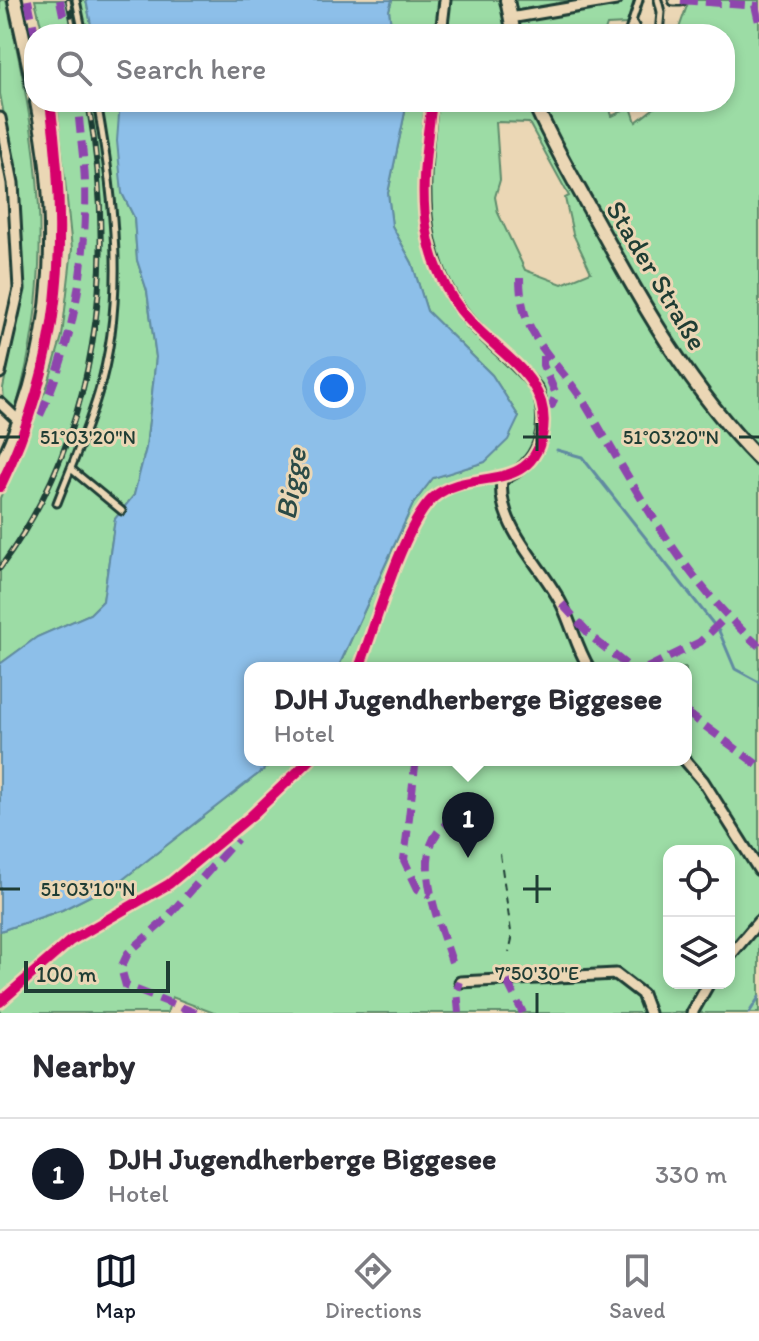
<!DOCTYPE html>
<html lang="en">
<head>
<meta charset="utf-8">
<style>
	:root { --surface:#fff; --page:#f7f7f7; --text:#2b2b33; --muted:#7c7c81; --line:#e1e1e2; --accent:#111827 }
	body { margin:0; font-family:Itim,sans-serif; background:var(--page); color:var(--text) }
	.controls { position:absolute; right:24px; bottom:24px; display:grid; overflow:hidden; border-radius:16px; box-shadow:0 4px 12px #0003 }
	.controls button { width:72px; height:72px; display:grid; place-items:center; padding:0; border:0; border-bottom:2px solid var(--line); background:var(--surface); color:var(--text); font:40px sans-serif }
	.scale { position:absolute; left:24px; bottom:20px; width:146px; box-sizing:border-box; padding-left:8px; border:4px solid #1f3d34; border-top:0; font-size:22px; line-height:28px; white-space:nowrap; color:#1f3d34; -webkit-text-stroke:6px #ebd7b5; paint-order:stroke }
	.you { position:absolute; left:334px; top:388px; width:28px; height:28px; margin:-20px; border:6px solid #fff; border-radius:50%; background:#1a73e8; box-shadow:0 0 0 12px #1a73e833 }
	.badge { display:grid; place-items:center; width:52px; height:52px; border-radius:50%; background:var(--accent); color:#fff; font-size:26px; font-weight:700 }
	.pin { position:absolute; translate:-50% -66px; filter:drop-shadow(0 2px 4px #0008) }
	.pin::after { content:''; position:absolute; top:42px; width:28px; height:24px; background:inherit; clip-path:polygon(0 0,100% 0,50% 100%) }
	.popup { position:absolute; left:244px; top:662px; width:448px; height:104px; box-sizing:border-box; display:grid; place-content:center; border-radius:16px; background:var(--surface); filter:drop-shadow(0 2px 6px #0005); font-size:26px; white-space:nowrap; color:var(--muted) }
	.popup b { font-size:30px; color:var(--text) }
	.popup::after { content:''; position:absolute; left:50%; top:100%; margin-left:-16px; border:16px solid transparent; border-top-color:var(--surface) }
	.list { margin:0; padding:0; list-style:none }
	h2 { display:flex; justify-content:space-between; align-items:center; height:104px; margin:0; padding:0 32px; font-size:34px }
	h2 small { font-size:26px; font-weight:400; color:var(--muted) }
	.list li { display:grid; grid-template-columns:52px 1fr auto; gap:24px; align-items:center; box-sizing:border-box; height:112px; padding:0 32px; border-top:2px solid var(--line) }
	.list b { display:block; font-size:30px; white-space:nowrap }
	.list p { margin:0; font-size:26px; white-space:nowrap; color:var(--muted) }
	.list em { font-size:26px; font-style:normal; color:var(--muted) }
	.icon { flex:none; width:44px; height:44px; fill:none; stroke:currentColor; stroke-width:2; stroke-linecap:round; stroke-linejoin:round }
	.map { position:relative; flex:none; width:759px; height:1013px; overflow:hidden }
	.search { position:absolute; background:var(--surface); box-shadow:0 4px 12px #0003; left:24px; right:24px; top:24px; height:88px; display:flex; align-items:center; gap:20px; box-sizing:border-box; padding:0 28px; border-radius:32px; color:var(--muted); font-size:30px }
	.sheet { height:216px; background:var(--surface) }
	nav { display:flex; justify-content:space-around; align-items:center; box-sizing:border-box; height:112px; border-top:2px solid var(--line); background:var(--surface); font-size:22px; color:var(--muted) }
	nav a { display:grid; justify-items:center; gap:4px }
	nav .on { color:var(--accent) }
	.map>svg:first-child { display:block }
	.green { fill:#9cdca5; stroke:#5e8c6c; stroke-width:2; fill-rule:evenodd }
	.water { fill:#8dbfe9; stroke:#618ba1; stroke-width:2 }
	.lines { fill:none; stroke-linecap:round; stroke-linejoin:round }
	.stream { stroke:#618ba1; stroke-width:3 }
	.lane-casing { stroke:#1f3d34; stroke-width:11 }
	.street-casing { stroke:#1f3d34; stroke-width:15 }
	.secondary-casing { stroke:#1f3d34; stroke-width:18 }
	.path { stroke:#1f3d34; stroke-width:2; stroke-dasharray:8 6; stroke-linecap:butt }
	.lane { stroke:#ebd7b5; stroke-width:5 }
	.street { stroke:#ebd7b5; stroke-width:9 }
	.secondary { stroke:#ebd7b5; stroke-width:12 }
	.rail-casing { stroke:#1f3d34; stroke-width:6 }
	.rail { stroke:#ebd7b5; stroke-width:3; stroke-dasharray:9; stroke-linecap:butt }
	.quiet { stroke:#8e44ad; stroke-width:8; stroke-dasharray:16 8; stroke-linecap:butt }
	.cycleway-casing { stroke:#ebd7b5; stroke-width:15 }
	.cycleway { stroke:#d6006c; stroke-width:10 }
	.ticks { fill:none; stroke:#1f3d34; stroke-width:3 }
	.labels { text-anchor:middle; stroke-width:6; stroke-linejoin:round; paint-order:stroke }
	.street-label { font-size:28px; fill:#1f3d34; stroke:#ebd7b5 }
	.water-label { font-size:30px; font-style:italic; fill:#2a4a46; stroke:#ebd7b5 }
	.ticks-label { font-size:20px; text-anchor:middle; fill:#1f3d34; stroke:#ebd7b5; stroke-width:6; stroke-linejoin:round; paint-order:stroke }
</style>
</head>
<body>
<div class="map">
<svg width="759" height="1013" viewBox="0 0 759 1013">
	<rect width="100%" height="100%" fill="#ebd7b5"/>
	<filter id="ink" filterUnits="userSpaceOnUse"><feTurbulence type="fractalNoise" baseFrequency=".0125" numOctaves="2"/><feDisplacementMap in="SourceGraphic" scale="16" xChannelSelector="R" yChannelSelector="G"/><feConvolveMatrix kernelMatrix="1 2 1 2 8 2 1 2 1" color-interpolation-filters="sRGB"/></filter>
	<g filter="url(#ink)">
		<!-- green -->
		<g class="green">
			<path d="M 0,0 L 6,0 C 39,143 57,263 16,408 L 4,402 L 3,388 L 23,291 L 17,184 L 0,94 Z"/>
			<path d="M 35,0 L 86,0 L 93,34 L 43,34 Z"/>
			<path d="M 392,0 L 637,0 L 627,24 L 607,25 L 604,34 L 392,34 L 389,10 Z"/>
			<path d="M 689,0 L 759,0 L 759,1013 L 214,1013 L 172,997 L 167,1013 L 0,1013 L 0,931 L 62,910 L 122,880 L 276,760 L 686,760 L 686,668 L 338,668 L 413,504 L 433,478 L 485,462 L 519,417 L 492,375 L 427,311 L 412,263 L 392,226 L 388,193 L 405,112 L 403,102 L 608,102 L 612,116 L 631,107 L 636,122 L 662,102 L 725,102 L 725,34 L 677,34 ZM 496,122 L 529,123 L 569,196 L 565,198 L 573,234 L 591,272 L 562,284 L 525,270 L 498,213 L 495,197 L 500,180 ZM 669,851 L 729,851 L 729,983 L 669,983 Z"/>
			<path d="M 57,102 L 120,102 L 122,193 L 134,217 L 137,260 L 147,291 L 156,357 L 146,448 L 134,495 L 115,519 L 103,601 L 90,614 L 37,637 L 0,664 L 0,498 L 48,384 L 62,336 L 72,249 Z"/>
		</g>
		<!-- water -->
		<g class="water">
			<path d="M 86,0 L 392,0 L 389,10 L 392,34 L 93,34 Z"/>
			<path d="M 120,102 L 403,102 L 405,112 L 388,193 L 392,226 L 412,263 L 427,311 L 492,375 L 519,417 L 508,440 L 485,462 L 433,478 L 413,504 L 338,668 L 250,668 L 250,760 L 276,760 L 122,880 L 62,910 L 0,931 L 0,664 L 37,637 L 90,614 L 103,601 L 115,519 L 134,495 L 146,448 L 156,357 L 147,291 L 137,260 L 134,217 L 122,193 L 117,141 Z"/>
		</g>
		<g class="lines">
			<!-- stream -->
			<g class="stream">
				<path d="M 557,450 L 582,457 L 715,626"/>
				<path d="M 719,631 L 735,669 L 759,682"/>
				<path d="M 749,1013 L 759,997"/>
			</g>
			<defs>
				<g id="lane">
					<path d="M 76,0 L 83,34"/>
					<path d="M 658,0 L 661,12 L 659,34"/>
					<path d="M 634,24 L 639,34"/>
					<path d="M 628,34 L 639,0"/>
					<path d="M 71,469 L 122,511"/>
					<path d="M 57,503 C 71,467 87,431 98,394 C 127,300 114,197 97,102"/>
				</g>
				<g id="street">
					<path d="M 674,0 L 681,0"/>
					<path d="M 510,18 L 616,0"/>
					<path d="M 441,34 L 445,0"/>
					<path d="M 432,102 C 422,179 414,257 469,320 C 491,345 518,363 538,390 C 549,428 541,464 502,479 C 496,526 543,566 562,605 C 572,626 577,648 589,668"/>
					<path d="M 0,118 L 13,183 L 19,289 L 0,373"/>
					<path d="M 0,403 L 20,422"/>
					<path d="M 685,760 L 703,781 L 759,870"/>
					<path d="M 729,957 L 759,921"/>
					<path d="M 460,982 L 616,974 L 642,994 L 649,1013"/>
					<path d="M 692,1013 L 709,983"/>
				</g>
				<g id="secondary">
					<path d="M 15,0 L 34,88"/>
					<path d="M 507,0 L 514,34"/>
					<path d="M 534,102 C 552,143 575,182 597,222 C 643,306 691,390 759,459"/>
					<path d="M 0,467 C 56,352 62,227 37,102"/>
				</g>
			</defs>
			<!-- lane casing -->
			<use href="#lane" class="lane-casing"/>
			<!-- street casing -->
			<use href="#street" class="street-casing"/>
			<!-- secondary casing -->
			<use href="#secondary" class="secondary-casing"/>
			<!-- path -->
			<path class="path" d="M 500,854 L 512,939 L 509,952"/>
			<!-- lane -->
			<use href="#lane" class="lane"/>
			<!-- street -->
			<use href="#street" class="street"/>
			<!-- secondary -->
			<use href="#secondary" class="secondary"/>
			<defs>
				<g id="rail">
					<path d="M 68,0 L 75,34"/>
					<path d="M 0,568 C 99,433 117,263 88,102"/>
				</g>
			</defs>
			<!-- rail casing -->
			<use href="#rail" class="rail-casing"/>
			<!-- rail -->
			<use href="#rail" class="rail"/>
			<!-- quiet -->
			<g class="quiet">
				<path d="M 28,0 L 35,34"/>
				<path d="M 60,0 L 67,34"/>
				<path d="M 681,0 L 759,6"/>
				<path d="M 755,5 L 759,22"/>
				<path d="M 520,278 C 520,340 556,357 585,404 C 637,490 682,579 759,646"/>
				<path d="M 543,407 L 552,405 L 556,394 L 543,365 L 543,356"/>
				<path d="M 40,415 C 74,342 87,262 85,182 C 84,155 79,129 78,102"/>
				<path d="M 562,604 L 593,638 L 630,668"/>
				<path d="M 647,668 L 700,642 L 726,617"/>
				<path d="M 686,712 L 759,766"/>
				<path d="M 419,760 L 415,766 L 404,860 L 418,889 L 431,896"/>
				<path d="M 452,962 C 439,921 400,836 461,817"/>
				<path d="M 507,981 L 523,1013"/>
				<path d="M 196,1013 L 126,986 L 121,968 L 128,953 L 163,922 L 237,839"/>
				<path d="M 459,1013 L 457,990 L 460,982"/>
			</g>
			<defs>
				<g id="cycleway">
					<path d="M 0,487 C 62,359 69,241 50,102"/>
					<path d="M 359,668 C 375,627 403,524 434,497 C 469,467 529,495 542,436 C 554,380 501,356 469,320 C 457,307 447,291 440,275 C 415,220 424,160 432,102"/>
					<path d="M 0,1002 L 70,941 L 169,884 L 251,816 L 310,760"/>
				</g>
			</defs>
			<!-- cycleway casing -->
			<use href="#cycleway" class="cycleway-casing"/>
			<!-- cycleway -->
			<use href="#cycleway" class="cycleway"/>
		</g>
	</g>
	<!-- ticks -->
	<path class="ticks" d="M 537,423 L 537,451M 0,437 L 20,437M 523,437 L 551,437M 739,437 L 759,437M 537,875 L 537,903M 0,889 L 20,889M 523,889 L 551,889M 537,993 L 537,1013"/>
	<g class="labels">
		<!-- street labels -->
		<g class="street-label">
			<text transform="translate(657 275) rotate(59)" y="10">Stader Straße</text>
		</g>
		<!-- water labels -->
		<g class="water-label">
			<text transform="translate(291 484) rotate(-81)" y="10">Bigge</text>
		</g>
	</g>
	<g class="ticks-label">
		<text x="88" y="444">51°03'20"N</text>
		<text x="671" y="444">51°03'20"N</text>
		<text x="88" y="896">51°03'10"N</text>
		<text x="537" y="980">7°50'30"E</text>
	</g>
</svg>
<div class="controls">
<button><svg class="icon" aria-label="locate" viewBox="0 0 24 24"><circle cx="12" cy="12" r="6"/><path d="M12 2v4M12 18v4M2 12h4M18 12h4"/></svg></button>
<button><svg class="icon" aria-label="layers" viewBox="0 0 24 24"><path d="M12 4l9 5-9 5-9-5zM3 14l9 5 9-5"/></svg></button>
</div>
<div class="scale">100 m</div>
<div class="you"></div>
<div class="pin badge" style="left:468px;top:858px">1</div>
<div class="popup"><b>DJH Jugendherberge Biggesee</b>Hotel</div>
<div class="search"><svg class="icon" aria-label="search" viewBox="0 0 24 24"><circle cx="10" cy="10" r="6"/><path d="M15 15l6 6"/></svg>Search here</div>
</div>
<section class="sheet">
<h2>Nearby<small></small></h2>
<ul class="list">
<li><span class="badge">1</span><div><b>DJH Jugendherberge Biggesee</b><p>Hotel</p></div><em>330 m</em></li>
</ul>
</section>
<nav>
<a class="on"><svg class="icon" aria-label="map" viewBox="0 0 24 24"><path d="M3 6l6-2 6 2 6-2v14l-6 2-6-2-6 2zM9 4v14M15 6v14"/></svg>Map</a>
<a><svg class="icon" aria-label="directions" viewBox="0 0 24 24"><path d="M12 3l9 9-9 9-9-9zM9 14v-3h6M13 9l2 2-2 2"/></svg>Directions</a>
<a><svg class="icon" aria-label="saved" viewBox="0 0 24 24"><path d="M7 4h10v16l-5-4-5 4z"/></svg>Saved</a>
</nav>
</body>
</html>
